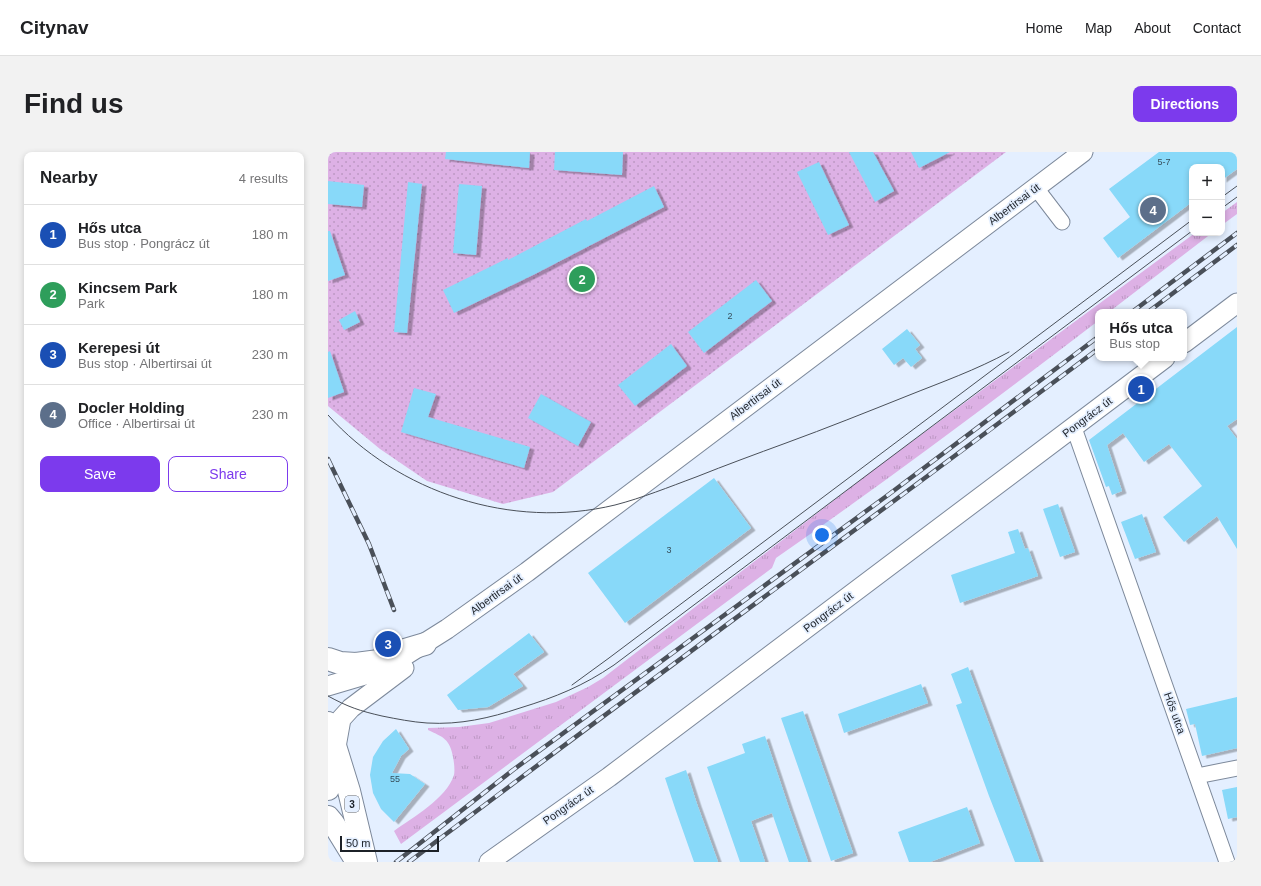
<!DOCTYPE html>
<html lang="en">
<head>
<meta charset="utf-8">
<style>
	:root { --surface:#fff; --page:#f2f2f2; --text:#202124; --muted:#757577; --line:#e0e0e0; --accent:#7c3aed }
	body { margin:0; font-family:Helvetica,sans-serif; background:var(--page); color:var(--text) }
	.controls { position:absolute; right:12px; top:12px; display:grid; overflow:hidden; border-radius:8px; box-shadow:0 2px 6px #0003 }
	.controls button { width:36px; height:36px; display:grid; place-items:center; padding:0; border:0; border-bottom:1px solid var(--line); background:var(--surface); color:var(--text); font:20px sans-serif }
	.scale { position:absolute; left:12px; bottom:10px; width:99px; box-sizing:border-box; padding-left:4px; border:2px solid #1c2128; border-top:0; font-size:11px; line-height:14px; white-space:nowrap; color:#1c2128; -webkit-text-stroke:3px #e4efff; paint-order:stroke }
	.you { position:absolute; left:494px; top:383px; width:14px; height:14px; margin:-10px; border:3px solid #fff; border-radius:50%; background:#1a73e8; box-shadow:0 0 0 6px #1a73e833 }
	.badge { display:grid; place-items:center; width:26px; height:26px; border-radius:50%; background:var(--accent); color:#fff; font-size:13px; font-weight:700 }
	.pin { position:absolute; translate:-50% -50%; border:2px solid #fff; box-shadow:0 1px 4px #0006 }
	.popup { position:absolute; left:767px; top:157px; width:92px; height:52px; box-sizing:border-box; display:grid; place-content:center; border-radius:8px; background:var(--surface); filter:drop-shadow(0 1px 3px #0005); font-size:13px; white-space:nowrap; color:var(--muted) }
	.popup b { font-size:15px; color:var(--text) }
	.popup::after { content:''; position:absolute; left:50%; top:100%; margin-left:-8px; border:8px solid transparent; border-top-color:var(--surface) }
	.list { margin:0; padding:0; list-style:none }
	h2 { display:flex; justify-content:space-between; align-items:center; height:52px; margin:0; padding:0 16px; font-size:17px }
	h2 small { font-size:13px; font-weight:400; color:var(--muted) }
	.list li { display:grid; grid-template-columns:26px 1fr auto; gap:12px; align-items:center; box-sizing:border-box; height:60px; padding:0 16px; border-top:1px solid var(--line) }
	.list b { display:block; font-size:15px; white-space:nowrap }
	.list p { margin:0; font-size:13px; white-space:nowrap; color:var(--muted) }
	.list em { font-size:13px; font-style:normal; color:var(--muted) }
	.actions { display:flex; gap:8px; padding:12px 16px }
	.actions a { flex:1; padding:9px 0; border:1px solid var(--accent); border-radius:8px; text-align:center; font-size:14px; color:var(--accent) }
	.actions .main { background:var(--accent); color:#fff }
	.map { position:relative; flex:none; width:909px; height:710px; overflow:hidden; border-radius:8px }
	header { display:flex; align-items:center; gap:24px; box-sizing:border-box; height:56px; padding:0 20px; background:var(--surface); border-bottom:1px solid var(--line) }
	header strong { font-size:19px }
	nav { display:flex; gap:22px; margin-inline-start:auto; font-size:14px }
	.intro { display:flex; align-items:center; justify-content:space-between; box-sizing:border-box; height:96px; padding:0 24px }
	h1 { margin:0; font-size:28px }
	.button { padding:10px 18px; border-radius:8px; background:var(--accent); color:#fff; font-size:14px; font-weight:700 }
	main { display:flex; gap:24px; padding:0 24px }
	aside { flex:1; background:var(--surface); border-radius:8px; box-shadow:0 2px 6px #0003 }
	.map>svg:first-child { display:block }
	.grass { fill:url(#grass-tufts) }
	.park { fill:url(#park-dots) }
	.building { fill:#88d9f9; filter:url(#shadow) }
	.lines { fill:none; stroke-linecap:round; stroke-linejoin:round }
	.minor-casing { stroke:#7d899b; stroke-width:17 }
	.tertiary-casing { stroke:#7d899b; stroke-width:21 }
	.secondary-casing { stroke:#7d899b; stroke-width:24 }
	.primary-casing { stroke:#7d899b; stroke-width:24 }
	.minor { stroke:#fff; stroke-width:15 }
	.tertiary { stroke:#fff; stroke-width:19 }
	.secondary { stroke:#fff; stroke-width:22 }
	.primary { stroke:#fff; stroke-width:22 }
	.tram { stroke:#4a5059; stroke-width:1 }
	.rail-casing { stroke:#4a5059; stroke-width:4.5 }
	.rail { stroke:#e4efff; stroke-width:3; stroke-dasharray:9; stroke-linecap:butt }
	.labels { text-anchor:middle; stroke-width:3.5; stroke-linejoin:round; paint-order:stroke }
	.number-label { font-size:9px; fill:#374f5c }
	.shield { fill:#e4efff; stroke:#585f68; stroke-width:1 }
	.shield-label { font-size:10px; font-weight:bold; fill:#1c2128 }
	.street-label { font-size:11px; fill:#1c2128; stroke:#e4efff }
</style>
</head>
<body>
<header>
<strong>Citynav</strong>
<nav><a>Home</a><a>Map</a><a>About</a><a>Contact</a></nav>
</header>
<div class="intro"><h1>Find us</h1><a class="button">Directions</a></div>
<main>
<aside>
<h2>Nearby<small>4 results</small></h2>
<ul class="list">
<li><span class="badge" style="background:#1a4fb4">1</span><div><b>Hős utca</b><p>Bus stop · Pongrácz út</p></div><em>180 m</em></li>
<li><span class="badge" style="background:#2e9e5b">2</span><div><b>Kincsem Park</b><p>Park</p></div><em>180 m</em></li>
<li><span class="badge" style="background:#1a4fb4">3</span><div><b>Kerepesi út</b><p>Bus stop · Albertirsai út</p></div><em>230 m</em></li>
<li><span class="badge" style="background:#5c6f8a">4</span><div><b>Docler Holding</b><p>Office · Albertirsai út</p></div><em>230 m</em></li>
</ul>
<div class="actions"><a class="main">Save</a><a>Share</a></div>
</aside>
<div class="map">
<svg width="909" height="710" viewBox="0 0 909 710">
	<defs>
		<pattern id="grass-tufts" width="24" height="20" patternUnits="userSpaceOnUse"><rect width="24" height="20" fill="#ddb1e5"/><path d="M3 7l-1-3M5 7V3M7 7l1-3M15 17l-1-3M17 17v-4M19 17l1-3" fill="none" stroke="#bd98c4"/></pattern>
		<pattern id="park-dots" width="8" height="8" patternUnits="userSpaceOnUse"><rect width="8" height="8" fill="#ddb1e5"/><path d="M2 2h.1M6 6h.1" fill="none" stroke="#bd98c4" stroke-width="1.8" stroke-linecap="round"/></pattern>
		<filter id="shadow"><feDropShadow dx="4.5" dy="2.5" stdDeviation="0" flood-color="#0004"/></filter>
	</defs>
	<rect width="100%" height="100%" fill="#e4efff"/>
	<!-- grass -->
	<g class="grass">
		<path d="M 909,50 L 909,62 L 894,73 L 894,61 Z"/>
		<path d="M 867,81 L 884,81 L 781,160 L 770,160 L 770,169 C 664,250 557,330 448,406 L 444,416 L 73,692 L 66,679 C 85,665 118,647 126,623 C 127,618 126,610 125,605 C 122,587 115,585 100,578 L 100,576 L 131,575 L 161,571 L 228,550 L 260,535 L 275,526 L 544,319 Z"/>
	</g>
	<!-- park -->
	<path class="park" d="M 0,0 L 678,0 L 225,340 L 175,352 L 99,329 L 52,297 L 0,254 Z"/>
	<!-- building -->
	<g class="building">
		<path d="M 118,0 L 202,0 L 201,16 L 117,7 Z"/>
		<path d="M 227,0 L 295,0 L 294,23 L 226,18 Z"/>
		<path d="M 521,0 L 545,0 L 566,39 L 547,50 Z"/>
		<path d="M 583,0 L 622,0 L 591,16 Z"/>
		<path d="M 831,0 L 909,0 L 909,17 L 894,28 L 894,15 L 864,15 L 864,50 L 790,106 L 775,86 L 802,65 L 781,37 Z"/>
		<path d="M 491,10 L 521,73 L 500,83 L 469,20 Z"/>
		<path d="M 0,29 L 36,33 L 34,55 L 0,52 Z"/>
		<path d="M 80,30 L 94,32 L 79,181 L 66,180 Z"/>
		<path d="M 131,32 L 154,34 L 148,103 L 125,101 Z"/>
		<path d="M 326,34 L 336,55 L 207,122 L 126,161 L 115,138 L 180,106 L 180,108 L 258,67 L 259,69 Z"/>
		<path d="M 0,79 L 2,79 L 17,123 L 0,129 Z"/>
		<path d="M 428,128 L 444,149 L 376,201 L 360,180 Z"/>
		<path d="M 27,159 L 32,170 L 16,178 L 11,168 Z"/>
		<path d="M 909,175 L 909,267 L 899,274 L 909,287 L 909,397 L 889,364 L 856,390 L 835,365 L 874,334 L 841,292 L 816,310 L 795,281 L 779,293 L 794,339 L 784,343 L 781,334 L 778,335 L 761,288 Z"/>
		<path d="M 579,177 L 592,193 L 587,197 L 594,206 L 583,215 L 575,206 L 566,213 L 554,197 Z"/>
		<path d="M 343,192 L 359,214 L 307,254 L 290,233 Z"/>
		<path d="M 2,199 L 16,240 L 0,246 L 0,200 Z"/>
		<path d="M 86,236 L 108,242 L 100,265 L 202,295 L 196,316 L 73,280 Z"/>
		<path d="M 213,242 L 263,270 L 250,294 L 200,266 Z"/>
		<path d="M 386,326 L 423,376 L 297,471 L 260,421 Z"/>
		<path d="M 730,352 L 747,400 L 732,405 L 715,357 Z"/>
		<path d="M 814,362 L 828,400 L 807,407 L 793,370 Z"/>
		<path d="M 690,377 L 697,397 L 700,396 L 710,424 L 632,451 L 623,423 L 687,401 L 680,380 Z"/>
		<path d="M 201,481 L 216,500 L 185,522 L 195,534 L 160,555 L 130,558 L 119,543 Z"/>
		<path d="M 640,515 L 699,674 L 712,710 L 687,710 L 661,644 L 628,553 L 634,551 L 623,522 Z"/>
		<path d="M 593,532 L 600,551 L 516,581 L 510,562 Z"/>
		<path d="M 909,545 L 909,596 L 874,604 L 867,572 L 862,573 L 858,557 Z"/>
		<path d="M 475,559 L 525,701 L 503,709 L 453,566 Z"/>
		<path d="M 68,577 L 81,597 L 73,604 L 64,621 L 82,622 L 97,632 L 66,670 L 53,657 L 45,641 L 42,623 L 45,605 L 55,589 Z"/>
		<path d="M 437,584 L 461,656 L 480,710 L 461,710 L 444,661 L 423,669 L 437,710 L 412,710 L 379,615 L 417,601 L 414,592 Z"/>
		<path d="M 358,618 L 369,652 L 390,710 L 366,710 L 348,659 L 337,626 Z"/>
		<path d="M 909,635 L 909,665 L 900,667 L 894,638 Z"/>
		<path d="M 639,655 L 652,691 L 602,710 L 581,710 L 570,680 Z"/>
	</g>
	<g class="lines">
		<defs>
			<g id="minor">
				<path d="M 708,36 L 734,70"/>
				<path d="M 746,276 L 899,710"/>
				<path d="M 869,624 L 909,616"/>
			</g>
			<g id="tertiary">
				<path d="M 856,191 L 909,151"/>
				<path d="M 0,534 L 54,518 L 119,477 L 199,420 L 755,0"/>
				<path d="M 8,595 L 13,567 L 23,556 L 76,516"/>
				<path d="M 161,710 L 281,625 L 837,206"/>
			</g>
			<path id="secondary" d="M 0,665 L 5,671 L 29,710"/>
			<g id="primary">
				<path d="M 0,507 L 12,511 L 28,512 L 51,509 L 70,500 L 97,492"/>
				<path d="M 0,571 L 21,639 L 38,710"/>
				<path d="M 0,637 L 7,600"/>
			</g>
		</defs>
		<!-- minor casing -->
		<use href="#minor" class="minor-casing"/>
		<!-- tertiary casing -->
		<use href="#tertiary" class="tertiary-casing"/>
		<!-- secondary casing -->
		<use href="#secondary" class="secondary-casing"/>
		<!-- primary casing -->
		<use href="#primary" class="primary-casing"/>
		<!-- minor -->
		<use href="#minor" class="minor"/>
		<!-- tertiary -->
		<use href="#tertiary" class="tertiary"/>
		<!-- secondary -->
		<use href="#secondary" class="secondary"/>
		<!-- primary -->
		<use href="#primary" class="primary"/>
		<!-- tram -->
		<g class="tram">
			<path d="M 894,45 L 909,34"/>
			<path d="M 894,56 L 909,45"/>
			<path d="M 0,263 C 70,341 184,378 287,353 C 314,346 341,335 368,325 C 398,313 428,302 458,291 C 499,276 539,260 579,244 C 614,230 648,218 681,200"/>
			<path d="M 244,533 L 281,506 L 864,68"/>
			<path d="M 0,544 C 20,555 32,559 54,564 C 69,567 84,570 99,571 C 132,573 162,566 192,556 C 228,545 255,534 286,513 L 864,79"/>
		</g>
		<defs>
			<g id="rail">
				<path d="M 804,160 L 909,81"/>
				<path d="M 820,160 L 909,93"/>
				<path d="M 0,307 L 41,392 L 66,458"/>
				<path d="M 68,710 L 185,618 L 560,343 L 770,185"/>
				<path d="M 81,710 C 309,537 541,369 770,197"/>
			</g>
		</defs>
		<!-- rail casing -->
		<use href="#rail" class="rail-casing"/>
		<!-- rail -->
		<use href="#rail" class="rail"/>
	</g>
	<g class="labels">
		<!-- number labels -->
		<g class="number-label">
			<text x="836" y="13">5-7</text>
			<text x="402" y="167">2</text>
			<text x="341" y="401">3</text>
			<text x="67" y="630">55</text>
		</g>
		<!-- shield labels -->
		<rect class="shield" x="17" y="644" width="14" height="16" rx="3"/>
		<g class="shield-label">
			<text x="24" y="656">3</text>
		</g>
		<!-- street labels -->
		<g class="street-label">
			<text transform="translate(686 52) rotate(-37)" y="4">Albertirsai út</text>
			<text transform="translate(427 247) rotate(-37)" y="4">Albertirsai út</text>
			<text transform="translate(759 265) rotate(-37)" y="4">Pongrácz út</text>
			<text transform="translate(168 442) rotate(-36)" y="4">Albertirsai út</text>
			<text transform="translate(500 460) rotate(-37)" y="4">Pongrácz út</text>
			<text transform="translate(847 561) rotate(70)" y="4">Hős utca</text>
			<text transform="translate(240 653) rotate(-35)" y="4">Pongrácz út</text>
		</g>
	</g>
</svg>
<div class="controls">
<button>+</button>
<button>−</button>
</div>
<div class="scale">50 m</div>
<div class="you"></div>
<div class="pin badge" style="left:813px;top:237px;background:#1a4fb4">1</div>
<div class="popup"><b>Hős utca</b>Bus stop</div>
<div class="pin badge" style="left:254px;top:127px;background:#2e9e5b">2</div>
<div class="pin badge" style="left:60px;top:492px;background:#1a4fb4">3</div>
<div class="pin badge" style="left:825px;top:58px;background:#5c6f8a">4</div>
</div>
</main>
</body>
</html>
